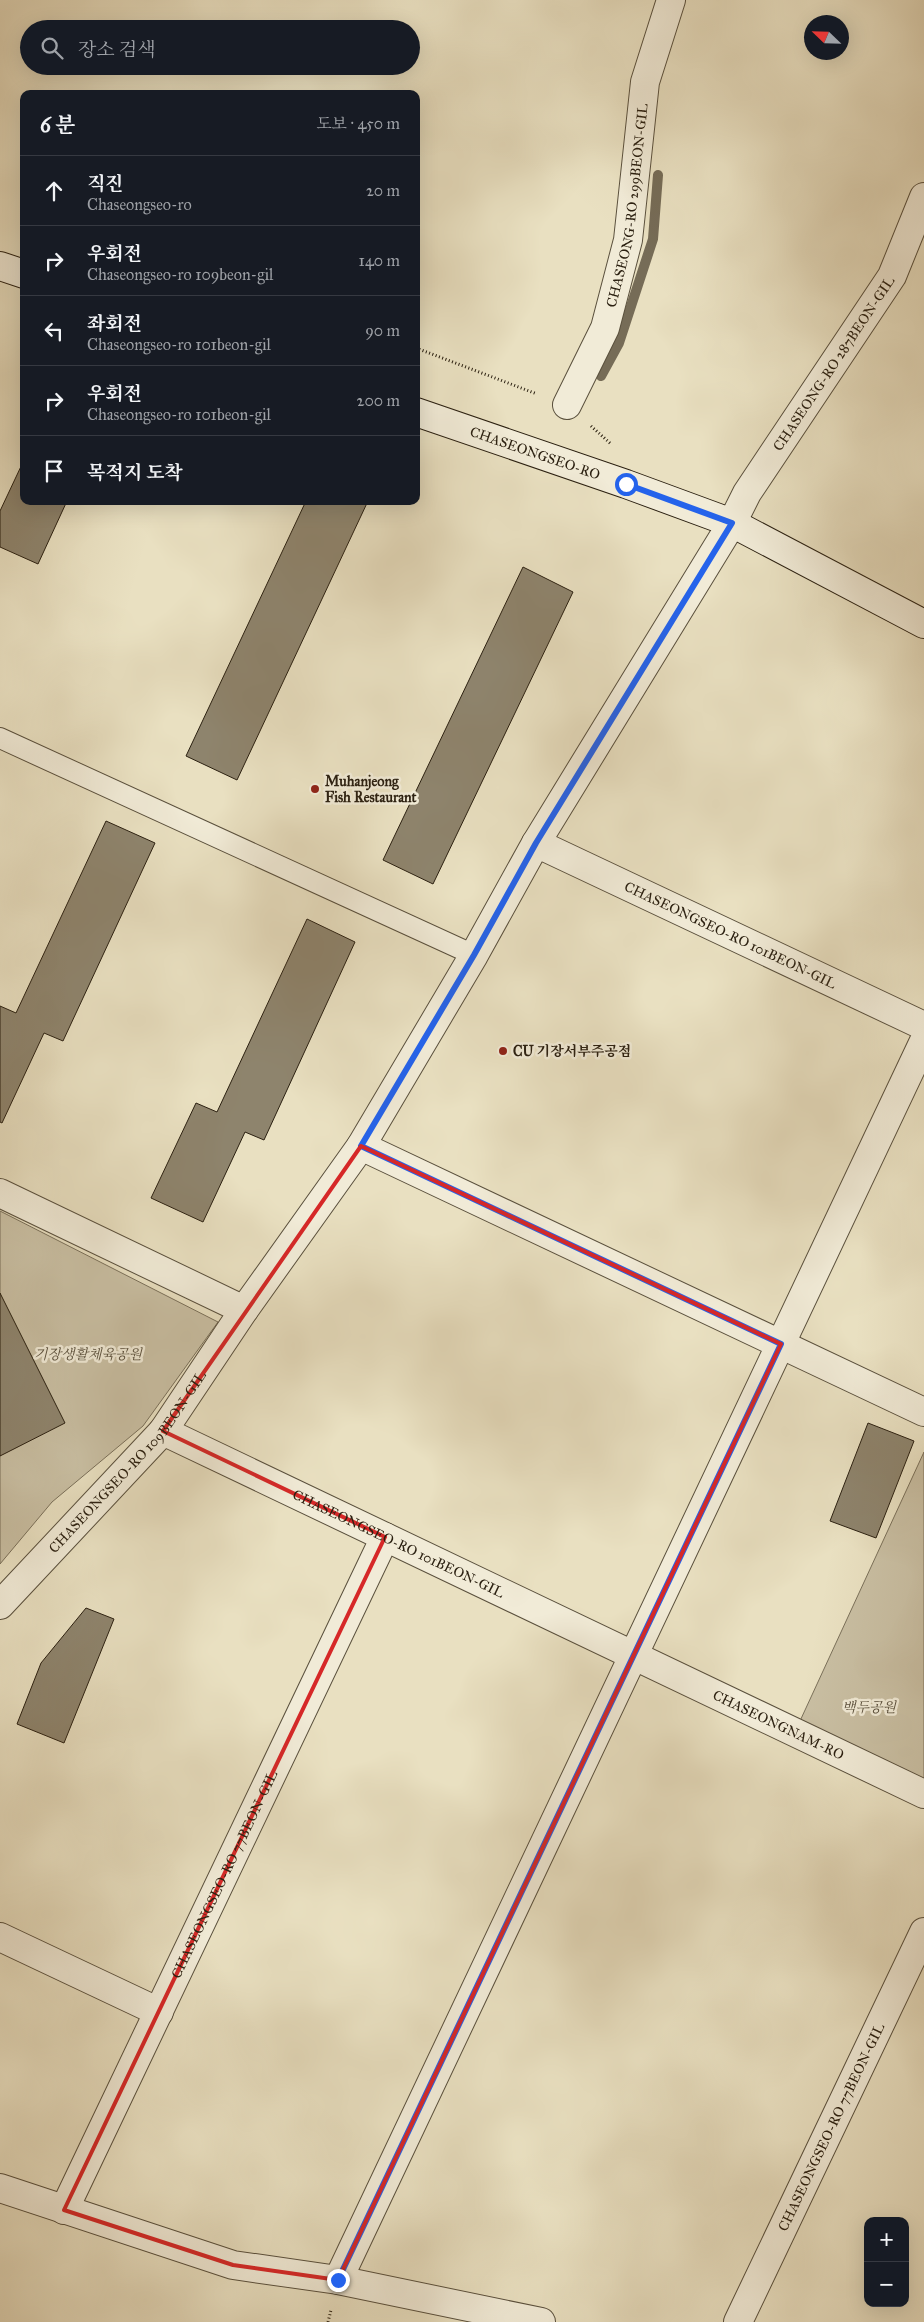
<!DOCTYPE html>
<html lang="ko">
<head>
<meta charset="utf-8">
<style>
	:root { --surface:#171b24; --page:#20242c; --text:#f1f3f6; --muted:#9ea1a6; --line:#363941 }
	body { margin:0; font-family:"IM FELL Great Primer","Noto Serif KR",serif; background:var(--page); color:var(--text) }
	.controls { position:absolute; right:15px; bottom:15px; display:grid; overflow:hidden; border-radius:10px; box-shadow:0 5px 20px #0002 }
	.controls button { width:45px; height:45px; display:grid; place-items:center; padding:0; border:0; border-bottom:1px solid var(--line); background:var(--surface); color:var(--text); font:25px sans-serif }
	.compass { position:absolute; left:804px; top:15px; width:45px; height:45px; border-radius:50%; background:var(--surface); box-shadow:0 5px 20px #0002; rotate:293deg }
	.stop { position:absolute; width:15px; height:15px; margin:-11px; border:4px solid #2563eb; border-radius:50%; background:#fff }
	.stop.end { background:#2563eb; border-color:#fff; box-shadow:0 1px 5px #0008 }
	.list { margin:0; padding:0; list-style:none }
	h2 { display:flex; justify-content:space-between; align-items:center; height:65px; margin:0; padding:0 20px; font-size:21px }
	h2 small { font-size:16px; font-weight:400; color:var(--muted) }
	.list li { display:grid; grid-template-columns:32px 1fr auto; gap:15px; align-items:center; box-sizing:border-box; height:70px; padding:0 20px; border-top:1px solid var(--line) }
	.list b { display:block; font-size:19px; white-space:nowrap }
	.list p { margin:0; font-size:16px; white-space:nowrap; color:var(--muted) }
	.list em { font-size:16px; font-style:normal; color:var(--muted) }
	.icon { flex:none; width:28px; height:28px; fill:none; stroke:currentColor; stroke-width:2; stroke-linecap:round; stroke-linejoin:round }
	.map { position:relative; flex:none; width:924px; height:2322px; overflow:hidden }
	.search { position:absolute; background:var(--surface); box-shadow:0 5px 20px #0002; left:20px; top:20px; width:400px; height:55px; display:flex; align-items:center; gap:12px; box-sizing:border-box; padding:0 18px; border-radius:28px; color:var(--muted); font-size:19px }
	.panel { position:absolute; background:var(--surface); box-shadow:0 5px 20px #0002; left:20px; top:90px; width:400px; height:415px; border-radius:10px }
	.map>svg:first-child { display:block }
	.green { fill:#c9bfa3; stroke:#7a705a }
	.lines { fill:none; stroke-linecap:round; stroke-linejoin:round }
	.stream { stroke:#766c57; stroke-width:10 }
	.building { fill:#8e846d; stroke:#2b2011 }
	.lane-casing { stroke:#5a503d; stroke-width:22 }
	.street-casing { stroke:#5a503d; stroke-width:30 }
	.secondary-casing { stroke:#2b2011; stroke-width:30 }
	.path { stroke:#2b2011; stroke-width:3; stroke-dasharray:1 2.5; stroke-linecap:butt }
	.lane { stroke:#f1ebd7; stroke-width:20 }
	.street { stroke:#f1ebd7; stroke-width:28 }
	.secondary { stroke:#f1ebd7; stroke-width:28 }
	.route { stroke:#2563eb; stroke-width:6 }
	.marked { fill:none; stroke:#d62828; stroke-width:4; stroke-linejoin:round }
	.poi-dot { fill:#8f2418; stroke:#f1ebd7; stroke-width:2 }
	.labels { text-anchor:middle; stroke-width:5; stroke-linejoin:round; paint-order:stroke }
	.street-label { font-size:14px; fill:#2b2011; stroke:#f1ebd7 }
	.poi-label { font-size:14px; font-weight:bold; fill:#2b2011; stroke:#f1ebd7; text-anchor:start }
	.park-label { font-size:14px; font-style:italic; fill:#5a503d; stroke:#f1ebd7 }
</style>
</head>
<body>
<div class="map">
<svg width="924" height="2322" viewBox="0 0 924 2322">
	<rect width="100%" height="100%" fill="#e9e0c1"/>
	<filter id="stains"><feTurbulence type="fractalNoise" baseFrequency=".004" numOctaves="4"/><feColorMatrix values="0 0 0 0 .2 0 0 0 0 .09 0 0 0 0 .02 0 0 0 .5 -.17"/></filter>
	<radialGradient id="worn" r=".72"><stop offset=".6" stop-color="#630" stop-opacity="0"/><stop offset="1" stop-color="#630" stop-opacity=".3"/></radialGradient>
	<!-- green -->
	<g class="green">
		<path d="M 0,1211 L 218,1322 L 143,1426 L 52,1502 L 0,1564 Z"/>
		<path d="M 924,1452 L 924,1794 L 794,1734 Z"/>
	</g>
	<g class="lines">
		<!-- stream -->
		<path class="stream" d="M 601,376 L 619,343 L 653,239 L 658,175"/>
	</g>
	<!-- building -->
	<g class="building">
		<path d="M 24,460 L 24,501 L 67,501 L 38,564 L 0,547 L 0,511 Z"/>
		<path d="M 306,501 L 368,501 L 237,780 L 186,756 Z"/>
		<path d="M 523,567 L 573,592 L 433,884 L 383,860 Z"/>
		<path d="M 106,821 L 155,843 L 63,1041 L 44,1033 L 2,1123 L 0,1122 L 0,1006 L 16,1013 Z"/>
		<path d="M 307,919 L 355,942 L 264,1140 L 245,1132 L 203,1222 L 151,1198 L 196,1103 L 217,1112 Z"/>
		<path d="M 0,1293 L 65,1423 L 0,1456 Z"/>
		<path d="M 868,1423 L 914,1441 L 876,1538 L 830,1521 Z"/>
		<path d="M 86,1608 L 114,1619 L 64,1743 L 17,1724 L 41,1663 Z"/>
	</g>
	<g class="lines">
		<defs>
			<path id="lane" d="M 0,738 L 474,955"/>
			<g id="street">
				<path id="s1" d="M 567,405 L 605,328 L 628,240 L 645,82 L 671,0"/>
				<path id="s2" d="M 536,843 L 924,1026"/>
				<path d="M 361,1146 L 924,1412"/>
				<path d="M 0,1193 L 244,1310"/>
				<path id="s3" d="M 163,1431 L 924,1794"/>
				<path id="s4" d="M 0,1605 L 163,1431 L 244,1310 L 361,1146 L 474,955 L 536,843 L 732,523 L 747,493 L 892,276 L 924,197"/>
				<path d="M 0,1937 L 159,2012"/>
				<path d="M 0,2188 L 233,2265 L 338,2280 L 541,2322"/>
				<path id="s5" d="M 64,2210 L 385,1537"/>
				<path d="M 338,2280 L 924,1041"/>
				<path id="s6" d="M 738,2322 L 924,1932"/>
			</g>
			<g id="secondary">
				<path d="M 0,266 L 24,274"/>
				<path id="s7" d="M 416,412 L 626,484 L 732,523 L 924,624"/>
			</g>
		</defs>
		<!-- lane casing -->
		<use href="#lane" class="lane-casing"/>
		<!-- street casing -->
		<use href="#street" class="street-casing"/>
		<!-- secondary casing -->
		<use href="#secondary" class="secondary-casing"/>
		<!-- path -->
		<g class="path">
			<path d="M 416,348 L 537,394"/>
			<path d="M 591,426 L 611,444"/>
			<path d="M 328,2322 L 331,2310"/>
		</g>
		<!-- lane -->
		<use href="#lane" class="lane"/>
		<!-- street -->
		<use href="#street" class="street"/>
		<!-- secondary -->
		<use href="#secondary" class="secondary"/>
	</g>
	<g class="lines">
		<!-- route -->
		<path class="route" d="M 338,2280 L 781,1344 L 361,1146 L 474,955 L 536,843 L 732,523 L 626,484"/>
	</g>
	<!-- marked area -->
	<path class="marked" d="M 361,1146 L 781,1344 L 338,2280 L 233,2265 L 64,2210 L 385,1537 L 163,1431 Z"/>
	<!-- markers -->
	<g class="poi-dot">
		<circle cx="315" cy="789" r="5"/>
		<circle cx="503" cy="1051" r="5"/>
	</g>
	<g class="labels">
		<!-- street labels -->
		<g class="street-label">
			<text dy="5" stroke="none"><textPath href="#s1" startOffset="211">CHASEONG-RO 299BEON-GIL</textPath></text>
			<text dy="5" stroke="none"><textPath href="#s4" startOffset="1500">CHASEONG-RO 287BEON-GIL</textPath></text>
			<text dy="5" stroke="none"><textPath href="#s7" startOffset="126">CHASEONGSEO-RO</textPath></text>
			<text dy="5" stroke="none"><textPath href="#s2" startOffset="215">CHASEONGSEO-RO 101BEON-GIL</textPath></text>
			<text dy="5" stroke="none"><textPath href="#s4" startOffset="192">CHASEONGSEO-RO 109BEON-GIL</textPath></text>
			<text dy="5" stroke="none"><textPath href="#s3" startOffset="261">CHASEONGSEO-RO 101BEON-GIL</textPath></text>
			<text dy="5" stroke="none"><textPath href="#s3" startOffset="682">CHASEONGNAM-RO</textPath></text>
			<text dy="5" stroke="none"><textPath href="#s5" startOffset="372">CHASEONGSEO-RO 77BEON-GIL</textPath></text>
			<text dy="5" stroke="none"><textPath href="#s6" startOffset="216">CHASEONGSEO-RO 77BEON-GIL</textPath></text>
		</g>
		<!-- poi labels -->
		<g class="poi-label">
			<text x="325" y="786">Muhanjeong<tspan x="325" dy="16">Fish Restaurant</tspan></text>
			<text x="513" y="1056">CU 기장서부주공점</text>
		</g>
		<!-- park labels -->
		<g class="park-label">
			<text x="88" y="1359">기장생활체육공원</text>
			<text x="869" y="1712">백두공원</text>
		</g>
	</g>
	<rect width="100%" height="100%" filter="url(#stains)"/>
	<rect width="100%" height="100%" fill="url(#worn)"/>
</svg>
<div class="controls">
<button>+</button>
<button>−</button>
</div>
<svg class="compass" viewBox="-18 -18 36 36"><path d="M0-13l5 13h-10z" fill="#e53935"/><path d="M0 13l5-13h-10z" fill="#9ea1a6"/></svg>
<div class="stop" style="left:626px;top:484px"></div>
<div class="stop end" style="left:338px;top:2280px"></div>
<div class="search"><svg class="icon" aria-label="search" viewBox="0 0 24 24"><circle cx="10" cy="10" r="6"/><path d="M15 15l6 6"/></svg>장소 검색</div>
<section class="panel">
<h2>6 분<small>도보 · 450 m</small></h2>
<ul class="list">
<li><svg class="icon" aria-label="ahead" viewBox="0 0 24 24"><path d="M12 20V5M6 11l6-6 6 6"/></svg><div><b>직진</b><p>Chaseongseo-ro</p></div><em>20 m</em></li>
<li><svg class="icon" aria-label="right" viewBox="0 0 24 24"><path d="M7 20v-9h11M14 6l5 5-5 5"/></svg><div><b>우회전</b><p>Chaseongseo-ro 109beon-gil</p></div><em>140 m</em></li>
<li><svg class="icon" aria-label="left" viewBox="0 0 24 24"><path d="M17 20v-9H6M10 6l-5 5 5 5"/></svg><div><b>좌회전</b><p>Chaseongseo-ro 101beon-gil</p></div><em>90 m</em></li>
<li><svg class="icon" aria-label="right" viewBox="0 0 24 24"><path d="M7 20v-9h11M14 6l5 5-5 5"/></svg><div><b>우회전</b><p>Chaseongseo-ro 101beon-gil</p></div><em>200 m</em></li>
<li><svg class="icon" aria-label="arrive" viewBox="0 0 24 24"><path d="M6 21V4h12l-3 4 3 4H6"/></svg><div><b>목적지 도착</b></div></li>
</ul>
</section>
</div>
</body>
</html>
